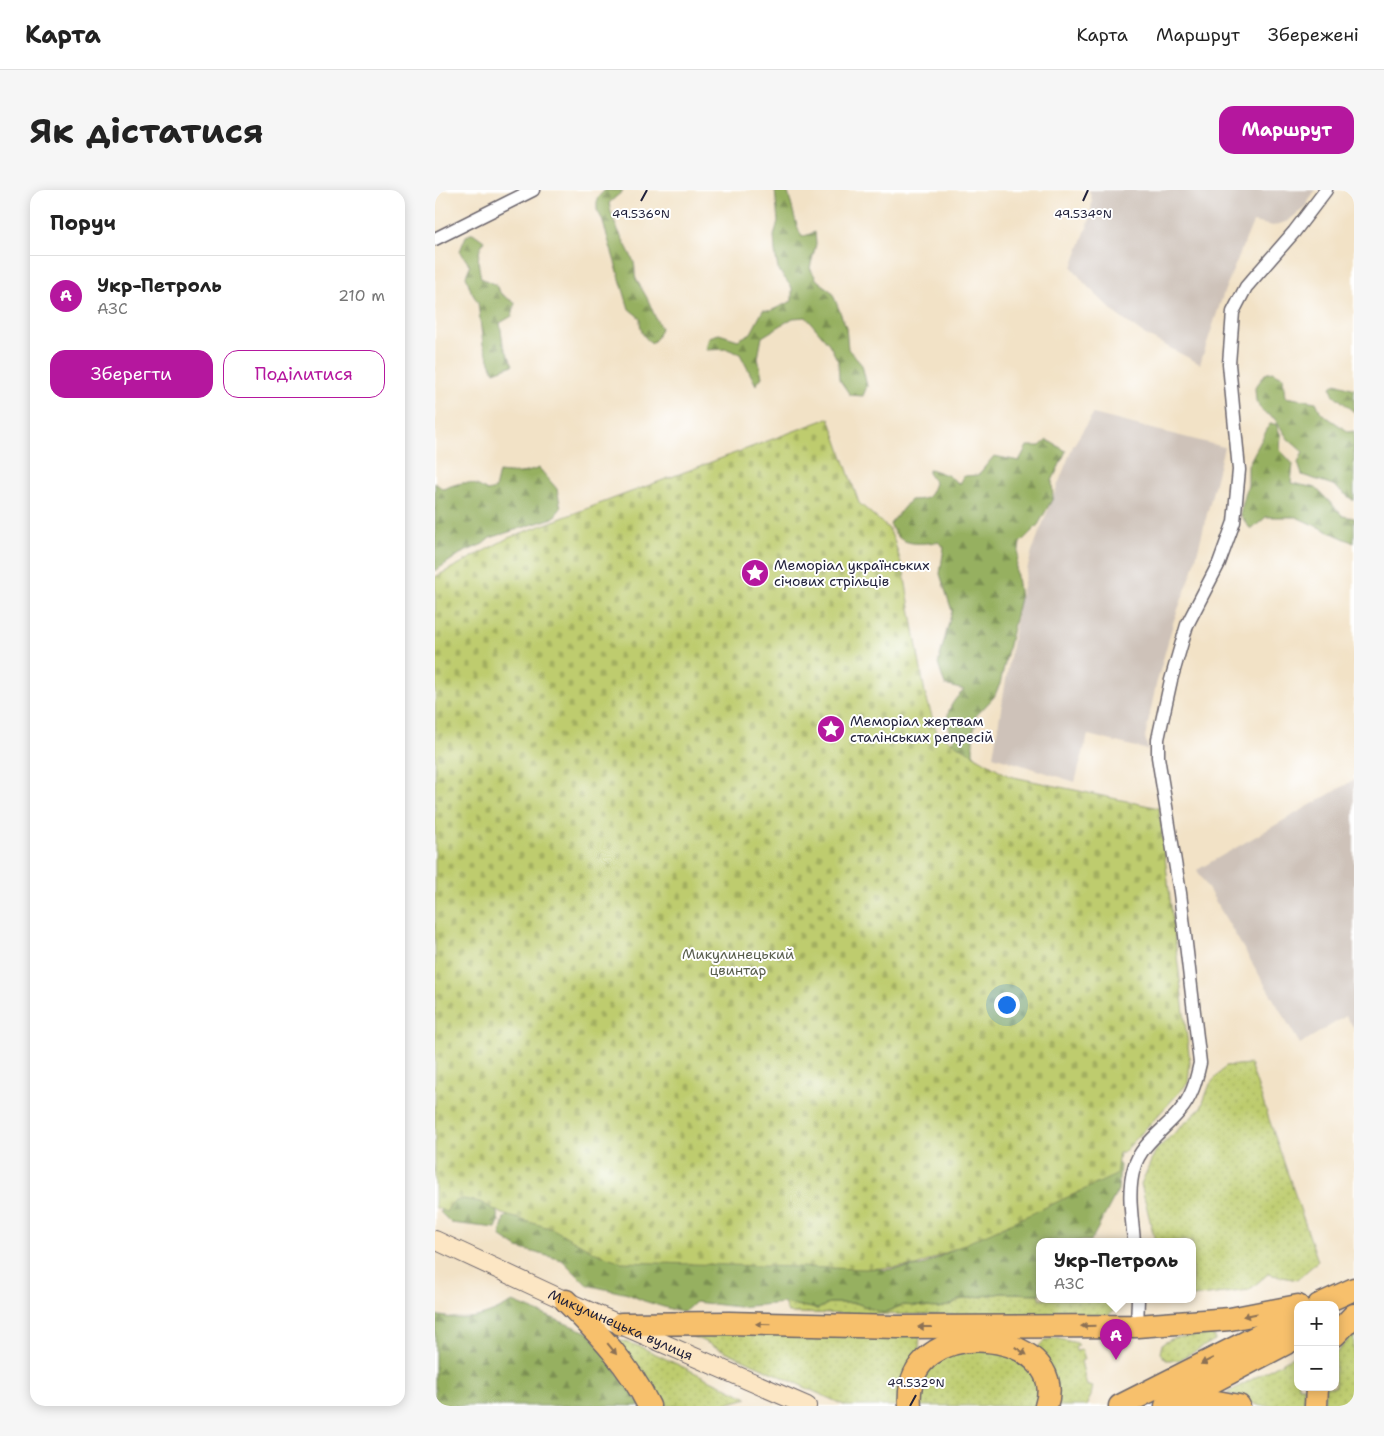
<!DOCTYPE html>
<html lang="uk">
<head>
<meta charset="utf-8">
<style>
	:root { --surface:#fff; --page:#f6f6f6; --text:#222; --muted:#767676; --line:#e0e0e0; --accent:#b5179e }
	body { margin:0; font-family:"Shantell Sans",sans-serif; background:var(--page); color:var(--text) }
	.controls { position:absolute; right:15px; bottom:15px; display:grid; overflow:hidden; border-radius:10px; box-shadow:0 2px 12px #0003 }
	.controls button { width:45px; height:45px; display:grid; place-items:center; padding:0; border:0; border-bottom:1px solid var(--line); background:var(--surface); color:var(--text); font:25px sans-serif }
	.you { position:absolute; left:571px; top:814px; width:18px; height:18px; margin:-12px; border:4px solid #fff; border-radius:50%; background:#1a73e8; box-shadow:0 0 0 8px #1a73e833 }
	.badge { display:grid; place-items:center; width:32px; height:32px; border-radius:50%; background:var(--accent); color:#fff; font-size:16px; font-weight:700 }
	.pin { position:absolute; translate:-50% -41px; filter:drop-shadow(0 1px 2px #0008) }
	.pin::after { content:''; position:absolute; top:26px; width:18px; height:15px; background:inherit; clip-path:polygon(0 0,100% 0,50% 100%) }
	.popup { position:absolute; left:601px; top:1048px; width:160px; height:65px; box-sizing:border-box; display:grid; place-content:center; border-radius:10px; background:var(--surface); filter:drop-shadow(0 1px 4px #0005); font-size:16px; white-space:nowrap; color:var(--muted) }
	.popup b { font-size:19px; color:var(--text) }
	.popup::after { content:''; position:absolute; left:50%; top:100%; margin-left:-10px; border:10px solid transparent; border-top-color:var(--surface) }
	.list { margin:0; padding:0; list-style:none }
	h2 { display:flex; justify-content:space-between; align-items:center; height:65px; margin:0; padding:0 20px; font-size:21px }
	h2 small { font-size:16px; font-weight:400; color:var(--muted) }
	.list li { display:grid; grid-template-columns:32px 1fr auto; gap:15px; align-items:center; box-sizing:border-box; height:80px; padding:0 20px; border-top:1px solid var(--line) }
	.list b { display:block; font-size:19px; white-space:nowrap }
	.list p { margin:0; font-size:16px; white-space:nowrap; color:var(--muted) }
	.list em { font-size:16px; font-style:normal; color:var(--muted) }
	.actions { display:flex; gap:10px; padding:15px 20px }
	.actions a { flex:1; padding:11px 0; border:1px solid var(--accent); border-radius:15px; text-align:center; font-size:18px; color:var(--accent) }
	.actions .main { background:var(--accent); color:#fff }
	.map { position:relative; flex:none; width:919px; height:1216px; overflow:hidden; border-radius:15px }
	header { display:flex; align-items:center; gap:30px; box-sizing:border-box; height:70px; padding:0 25px; background:var(--surface); border-bottom:1px solid var(--line) }
	header strong { font-size:24px }
	nav { display:flex; gap:28px; margin-inline-start:auto; font-size:18px }
	.intro { display:flex; align-items:center; justify-content:space-between; box-sizing:border-box; height:120px; padding:0 30px }
	h1 { margin:0; font-size:35px }
	.button { padding:12px 22px; border-radius:15px; background:var(--accent); color:#fff; font-size:18px; font-weight:700 }
	main { display:flex; gap:30px; padding:0 30px }
	aside { flex:1; background:var(--surface); border-radius:15px; box-shadow:0 2px 12px #0003 }
	.map>svg:first-child { display:block }
	.industrial { fill:#cec2b9 }
	.green { fill:url(#green-dots); stroke:#707754 }
	.forest { fill:url(#forest-firs); stroke:#5c694e }
	.cemetery { fill:url(#cemetery-stones); stroke:#707754 }
	.lines { fill:none; stroke-linecap:round; stroke-linejoin:round }
	.street-casing { stroke:#6b656c; stroke-width:15 }
	.secondary-casing { stroke:#6b656c; stroke-width:20 }
	.highway-casing { stroke:#6b656c; stroke-width:25 }
	.street { stroke:#fff; stroke-width:12 }
	.secondary { stroke:#fce6c4; stroke-width:18 }
	.highway { stroke:#f7c06c; stroke-width:22 }
	.oneway { fill:#8c7154 }
	.ticks { fill:none; stroke:#22223b; stroke-width:2 }
	.labels { text-anchor:middle; stroke-width:4; stroke-linejoin:round; paint-order:stroke }
	.poi-label { font-size:14px; fill:#22223b; stroke:#fff; text-anchor:start }
	.park-label { font-size:14px; fill:#595e4d; stroke:#fff }
	.street-label { font-size:14px; fill:#22223b; stroke:#fff }
	.ticks-label { font-size:12px; text-anchor:middle; fill:#22223b; stroke:#fff; stroke-width:4; stroke-linejoin:round; paint-order:stroke }
</style>
</head>
<body>
<header>
<strong>Карта</strong>
<nav><a>Карта</a><a>Маршрут</a><a>Збережені</a></nav>
</header>
<div class="intro"><h1>Як дістатися</h1><a class="button">Маршрут</a></div>
<main>
<aside>
<h2>Поруч<small></small></h2>
<ul class="list">
<li><span class="badge">A</span><div><b>Укр-Петроль</b><p>АЗС</p></div><em>210 m</em></li>
</ul>
<div class="actions"><a class="main">Зберегти</a><a>Поділитися</a></div>
</aside>
<div class="map">
<svg width="919" height="1216" viewBox="0 0 919 1216">
	<defs>
		<pattern id="green-dots" width="8" height="8" patternUnits="userSpaceOnUse" patternTransform="scale(1.25)"><rect width="8" height="8" fill="#becc6e"/><path d="M2 2h.1M6 6h.1" fill="none" stroke="#a3af60" stroke-width="1.8" stroke-linecap="round"/></pattern>
		<pattern id="forest-firs" width="22" height="20" patternUnits="userSpaceOnUse" patternTransform="scale(1.25)"><rect width="22" height="20" fill="#96b061"/><path d="M5 1l3.5 6h-7zM16 11l3.5 6h-7z" fill="#7a8f51"/></pattern>
		<pattern id="cemetery-stones" width="16" height="16" patternUnits="userSpaceOnUse" patternTransform="scale(1.25)"><rect width="16" height="16" fill="#becc6e"/><path d="M2 7V4a2 2 0 0 1 4 0v3zM10 15v-3a2 2 0 0 1 4 0v3z" fill="#a3af60"/></pattern>
	</defs>
	<rect width="100%" height="100%" fill="#fff"/>
	<filter id="ink" filterUnits="userSpaceOnUse"><feTurbulence type="fractalNoise" baseFrequency=".02" numOctaves="2"/><feDisplacementMap in="SourceGraphic" scale="10" xChannelSelector="R" yChannelSelector="G"/><feConvolveMatrix kernelMatrix="1 2 1 2 8 2 1 2 1" color-interpolation-filters="sRGB"/></filter>
	<filter id="wash" filterUnits="userSpaceOnUse"><feTurbulence type="fractalNoise" baseFrequency=".0096" numOctaves="4" result="noise"/><feDisplacementMap in="SourceGraphic" scale="20" xChannelSelector="R" yChannelSelector="G"/><feGaussianBlur stdDeviation="1.12" result="paint"/><feColorMatrix in="noise" values="0 0 0 0 0 0 0 0 0 0 0 0 0 0 0 0 0 1.4 0 .05"/><feComposite in="paint" operator="in"/></filter>
	<g filter="url(#wash)">
		<rect width="100%" height="100%" fill="#f2e2c6"/>
		<!-- industrial -->
		<g class="industrial">
			<path d="M 654,0 L 880,0 L 870,17 L 853,31 L 838,36 L 818,32 L 789,102 L 765,174 L 707,143 L 682,125 L 650,94 L 637,77 L 655,29 L 657,11 Z"/>
			<path d="M 658,224 L 789,257 L 758,380 L 739,430 L 721,495 L 710,547 L 713,560 L 653,545 L 640,592 L 558,566 L 585,408 L 597,361 L 638,256 Z"/>
			<path d="M 919,590 L 919,838 L 911,826 L 865,854 L 762,680 Z"/>
		</g>
		<!-- green -->
		<g class="green">
			<path d="M 815,874 L 883,1071 L 862,1090 L 833,1084 L 814,1100 L 757,1107 L 757,1051 L 720,1051 L 706,994 L 721,960 L 766,918 L 775,894 L 791,876 Z"/>
			<path d="M 567,1103 L 605,1104 L 605,1109 L 673,1109 L 681,1118 L 672,1127 L 353,1123 L 349,1113 L 383,1119 L 394,1113 L 421,1113 L 448,1123 L 468,1115 L 503,1118 L 516,1115 L 523,1110 Z"/>
			<path d="M 248,1142 L 485,1145 L 484,1161 L 467,1191 L 466,1216 L 411,1216 Z"/>
			<path d="M 919,1143 L 919,1216 L 889,1216 L 890,1197 L 900,1197 L 900,1164 Z"/>
			<path d="M 774,1144 L 780,1146 L 780,1150 L 744,1170 L 731,1170 L 725,1163 L 727,1154 L 738,1148 Z"/>
			<path d="M 620,1148 L 642,1153 L 644,1155 L 640,1156 L 641,1161 L 647,1160 L 650,1169 L 646,1171 L 652,1196 L 658,1196 L 656,1206 L 651,1216 L 621,1216 L 603,1157 L 610,1150 Z"/>
			<path d="M 183,1151 L 188,1151 L 206,1157 L 313,1208 L 283,1216 L 220,1216 Z"/>
			<path d="M 562,1159 C 592,1177 602,1178 604,1216 L 480,1216 L 483,1191 L 512,1163 Z"/>
			<path d="M 863,1164 L 863,1197 L 869,1197 L 869,1216 L 825,1216 L 792,1203 Z"/>
		</g>
		<!-- forest -->
		<g class="forest">
			<path d="M 170,0 L 189,0 L 174,13 C 177,34 190,51 198,70 C 201,76 199,83 201,89 C 204,95 208,100 211,106 C 217,117 219,127 226,138 L 222,148 L 217,153 C 207,147 205,140 205,128 L 194,119 L 167,29 L 162,20 L 162,8 Z"/>
			<path d="M 340,0 L 352,0 C 358,16 359,32 367,47 L 380,42 L 381,54 L 375,78 L 382,90 L 397,102 L 411,137 L 413,159 L 427,175 L 432,196 L 428,206 L 415,205 L 404,189 L 403,171 L 394,154 L 371,127 L 358,128 L 327,147 L 323,168 L 327,187 L 321,195 L 305,164 L 292,159 L 271,160 L 274,147 L 284,144 L 303,150 L 316,143 L 328,120 L 335,121 L 357,111 L 357,98 L 343,79 L 340,62 L 339,46 L 343,31 Z"/>
			<path d="M 38,43 L 49,51 C 41,64 43,73 46,88 L 61,95 L 66,104 L 80,113 L 77,126 L 65,133 L 68,154 L 78,175 L 59,182 L 48,155 L 43,113 L 36,101 L 31,86 L 35,76 L 25,61 L 31,46 Z"/>
			<path d="M 837,182 L 848,187 L 850,207 L 881,212 L 886,223 L 914,242 L 919,241 L 919,311 L 898,295 L 867,285 L 863,273 L 868,262 L 853,249 L 839,228 L 828,222 L 821,211 L 820,198 L 830,184 Z"/>
			<path d="M 901,193 L 919,199 L 919,222 L 898,204 L 896,197 Z"/>
			<path d="M 835,234 L 841,234 L 846,246 L 845,260 L 858,274 L 856,293 L 881,298 L 908,326 L 919,328 L 919,353 L 861,327 L 831,327 L 816,340 L 805,324 L 813,295 L 813,275 Z"/>
			<path d="M 612,250 L 631,261 L 617,291 L 618,308 L 603,335 L 585,353 L 581,380 L 585,408 L 565,494 L 559,507 L 540,527 L 542,530 L 538,542 L 538,563 L 551,576 L 514,556 L 519,548 C 507,529 513,515 529,500 L 510,495 L 503,474 L 517,421 L 505,384 L 509,357 L 503,352 C 482,354 463,357 455,334 L 475,310 C 492,309 494,310 500,293 L 493,283 L 495,279 L 512,285 L 525,294 L 529,286 L 543,285 L 559,266 L 584,271 L 592,256 L 605,256 Z"/>
			<path d="M 104,278 L 122,299 L 126,318 L 118,328 L 55,348 L 48,354 L 25,364 L 0,381 L 0,293 L 8,299 C 26,292 35,289 52,301 L 60,299 L 64,282 C 79,284 90,284 104,278 Z"/>
			<path d="M 680,971 L 685,975 L 683,1000 L 656,1051 L 605,1051 L 605,1104 L 567,1103 L 523,1110 L 516,1115 L 503,1118 L 468,1115 L 448,1123 L 421,1113 L 394,1113 L 383,1119 L 349,1113 L 303,1117 L 260,1112 L 250,1121 L 242,1121 L 209,1111 L 193,1104 L 152,1095 L 127,1070 L 83,1058 L 65,1046 L 69,1028 L 76,1024 L 450,1080 L 487,1076 L 558,1039 Z"/>
			<path d="M 29,1001 L 61,1020 L 64,1031 L 61,1038 L 16,1033 L 5,1022 L 13,1007 Z"/>
			<path d="M 78,1112 L 154,1143 L 206,1216 L 0,1216 L 0,1125 C 34,1132 48,1128 78,1112 Z"/>
		</g>
		<!-- cemetery -->
		<path class="cemetery" d="M 394,228 L 424,313 L 453,338 L 459,350 L 469,383 L 490,503 L 502,543 L 574,586 L 724,618 L 755,872 L 753,893 L 688,963 L 684,963 L 681,985 L 482,1076 L 430,1079 L 187,1072 L 163,1064 L 118,1039 L 67,1024 L 45,1012 L 29,1009 L 18,1012 L 11,1022 L 0,1017 L 0,387 L 73,348 Z"/>
	</g>
	<g filter="url(#ink)">
		<g class="lines">
			<defs>
				<g id="street">
					<path d="M 0,49 L 98,0"/>
					<path d="M 699,1051 C 697,1027 692,1002 699,978 C 705,955 729,940 744,922 C 757,907 761,891 765,873 L 745,703 L 723,567 L 723,549 L 736,490 L 752,435 L 784,373 L 799,332 L 804,280 L 794,174 L 798,122 L 811,97 L 859,42 L 891,0"/>
					<path d="M 702,1136 L 703,1109"/>
				</g>
				<g id="secondary">
					<path id="s1" d="M 0,1050 L 131,1111 L 372,1216"/>
				</g>
				<g id="highway">
					<path d="M 131,1111 C 163,1143 194,1175 214,1216"/>
					<path d="M 884,1115 L 919,1099"/>
					<path d="M 186,1134 L 294,1133 L 463,1137 L 702,1136 L 795,1129 L 863,1116"/>
					<path d="M 900,1145 L 919,1125"/>
					<path d="M 739,1214 L 782,1212 L 804,1216"/>
					<path d="M 475,1216 C 466,1119 637,1139 611,1216"/>
					<path d="M 685,1216 L 863,1126"/>
					<path d="M 731,1216 L 863,1147"/>
					<path d="M 881,1216 L 882,1197"/>
				</g>
			</defs>
			<!-- street casing -->
			<use href="#street" class="street-casing"/>
			<!-- secondary casing -->
			<use href="#secondary" class="secondary-casing"/>
			<!-- highway casing -->
			<use href="#highway" class="highway-casing"/>
			<!-- street -->
			<use href="#street" class="street"/>
			<!-- secondary -->
			<use href="#secondary" class="secondary"/>
			<!-- highway -->
			<use href="#highway" class="highway"/>
		</g>
		<!-- one-way arrows -->
		<defs><path id="oneway-solid" d="M-6-.8H1V-3.2L6.5 0L1 3.2V.8H-6Z" transform="scale(1.25)"/></defs>
		<g class="oneway">
			<use href="#oneway-solid" transform="translate(815 1125) rotate(169)"/>
			<use href="#oneway-solid" transform="translate(328 1134) rotate(-178)"/>
			<use href="#oneway-solid" transform="translate(653 1136) rotate(179)"/>
			<use href="#oneway-solid" transform="translate(490 1137) rotate(180)"/>
			<use href="#oneway-solid" transform="translate(177 1159) rotate(51)"/>
			<use href="#oneway-solid" transform="translate(586 1161) rotate(33)"/>
			<use href="#oneway-solid" transform="translate(772 1171) rotate(153)"/>
		</g>
	</g>
	<!-- ticks -->
	<path class="ticks" d="M 206,11 L 212,0M 648,11 L 653,0M 475,1216 L 481,1205"/>
	<!-- icons -->
	<defs>
		<symbol id="sight-disc" viewBox="-11 -11 22 22"><circle r="9.5" fill="#b5179e" stroke="#fff"/><path d="M0-6L1.8-2.2L6-1.7L2.9 1.2L3.7 5.4L0 3.3L-3.7 5.4L-2.9 1.2L-6-1.7L-1.8-2.2Z" fill="#fff"/></symbol>
	</defs>
	<g fill-rule="evenodd">
		<use href="#sight-disc" x="304" y="367" width="32" height="32"/>
		<use href="#sight-disc" x="380" y="523" width="32" height="32"/>
	</g>
	<g class="labels">
		<!-- poi labels -->
		<g class="poi-label">
			<text x="339" y="380">Меморіал українських<tspan x="339" dy="16">січових стрільців</tspan></text>
			<text x="415" y="536">Меморіал жертвам<tspan x="415" dy="16">сталінських репресій</tspan></text>
		</g>
		<!-- park labels -->
		<g class="park-label">
			<text x="303" y="769">Микулинецький<tspan x="303" dy="16">цвинтар</tspan></text>
		</g>
		<!-- street labels -->
		<g class="street-label">
			<text dy="5" stroke="none"><textPath href="#s1" startOffset="204">Микулинецька вулиця</textPath></text>
		</g>
	</g>
	<g class="ticks-label">
		<text x="206" y="28">49.536°N</text>
		<text x="648" y="28">49.534°N</text>
		<text x="481" y="1197">49.532°N</text>
	</g>
</svg>
<div class="controls">
<button>+</button>
<button>−</button>
</div>
<div class="you"></div>
<div class="pin badge" style="left:681px;top:1170px">A</div>
<div class="popup"><b>Укр-Петроль</b>АЗС</div>
</div>
</main>
</body>
</html>
